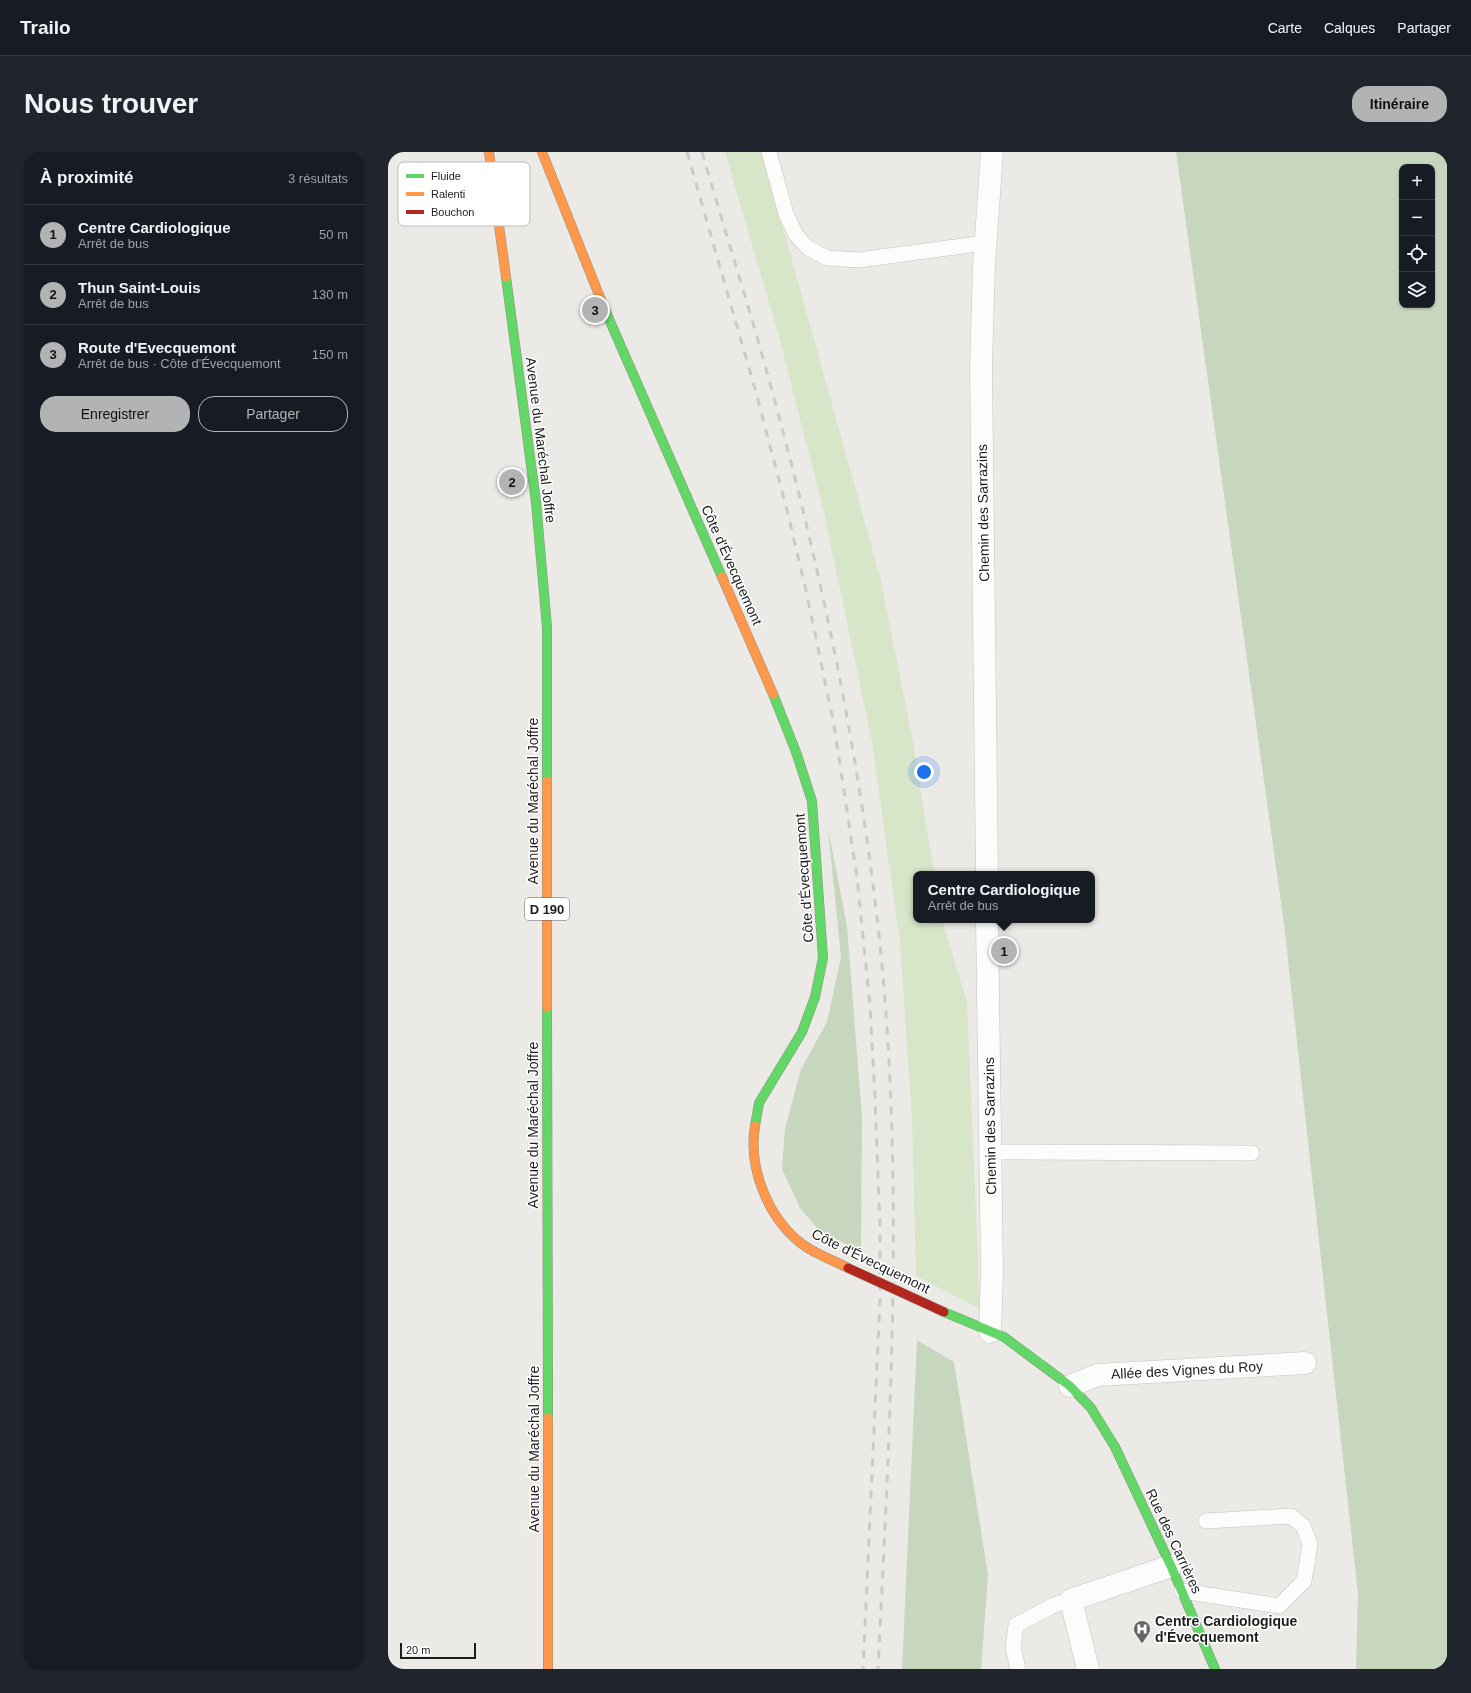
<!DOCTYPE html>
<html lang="fr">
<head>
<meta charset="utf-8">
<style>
	:root { --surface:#171b24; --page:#20242c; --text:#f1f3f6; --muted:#9ea1a6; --line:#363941; --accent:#b2b3b4 }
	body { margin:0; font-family:Helvetica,sans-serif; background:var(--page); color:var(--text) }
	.controls { position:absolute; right:12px; top:12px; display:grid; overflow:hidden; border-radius:8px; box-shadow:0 1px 3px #0004 }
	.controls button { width:36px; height:36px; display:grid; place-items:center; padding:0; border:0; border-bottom:1px solid var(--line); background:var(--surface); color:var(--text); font:20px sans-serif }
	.scale { position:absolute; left:12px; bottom:10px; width:76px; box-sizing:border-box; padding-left:4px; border:2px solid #1d1d1d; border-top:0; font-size:11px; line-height:14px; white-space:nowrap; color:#1d1d1d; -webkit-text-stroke:3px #fff; paint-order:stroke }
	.you { position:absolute; left:536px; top:620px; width:14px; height:14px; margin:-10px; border:3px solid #fff; border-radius:50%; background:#1a73e8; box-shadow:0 0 0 6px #1a73e833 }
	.badge { display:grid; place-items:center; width:26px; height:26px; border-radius:50%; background:var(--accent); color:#111; font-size:13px; font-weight:700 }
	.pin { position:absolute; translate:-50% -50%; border:2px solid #fff; box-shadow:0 1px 4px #0006 }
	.popup { position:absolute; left:525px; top:719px; width:182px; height:52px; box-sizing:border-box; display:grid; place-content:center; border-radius:8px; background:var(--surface); filter:drop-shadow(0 1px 3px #0005); font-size:13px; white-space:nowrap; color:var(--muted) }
	.popup b { font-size:15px; color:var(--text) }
	.popup::after { content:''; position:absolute; left:50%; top:100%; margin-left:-8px; border:8px solid transparent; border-top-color:var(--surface) }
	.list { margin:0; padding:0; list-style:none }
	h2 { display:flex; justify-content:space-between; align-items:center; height:52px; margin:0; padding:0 16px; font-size:17px }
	h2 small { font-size:13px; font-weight:400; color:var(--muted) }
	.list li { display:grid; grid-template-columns:26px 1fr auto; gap:12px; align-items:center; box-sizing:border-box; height:60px; padding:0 16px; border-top:1px solid var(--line) }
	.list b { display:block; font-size:15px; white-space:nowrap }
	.list p { margin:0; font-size:13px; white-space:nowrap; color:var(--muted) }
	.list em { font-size:13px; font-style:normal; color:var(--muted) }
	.actions { display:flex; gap:8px; padding:12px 16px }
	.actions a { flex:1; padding:9px 0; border:1px solid var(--accent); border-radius:16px; text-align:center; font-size:14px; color:var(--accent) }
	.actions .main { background:var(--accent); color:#111 }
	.icon { flex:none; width:22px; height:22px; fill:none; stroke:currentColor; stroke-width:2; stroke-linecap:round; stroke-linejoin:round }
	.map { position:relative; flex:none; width:1059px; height:1517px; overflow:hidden; border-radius:16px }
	header { display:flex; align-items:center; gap:24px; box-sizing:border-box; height:56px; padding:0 20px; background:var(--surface); border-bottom:1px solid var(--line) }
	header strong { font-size:19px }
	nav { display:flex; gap:22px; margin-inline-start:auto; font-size:14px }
	.intro { display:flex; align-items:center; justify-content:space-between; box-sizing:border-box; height:96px; padding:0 24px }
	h1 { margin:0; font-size:28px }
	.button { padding:10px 18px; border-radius:16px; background:var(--accent); color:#111; font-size:14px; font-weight:700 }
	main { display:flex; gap:24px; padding:0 24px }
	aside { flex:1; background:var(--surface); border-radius:16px; box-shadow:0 1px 3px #0004 }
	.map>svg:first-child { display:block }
	.grass { fill:#d7e6c8 }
	.forest { fill:#c6d7be; fill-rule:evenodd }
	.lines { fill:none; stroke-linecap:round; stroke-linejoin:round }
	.lane-casing { stroke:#c2c2c0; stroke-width:16 }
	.street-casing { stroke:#c2c2c0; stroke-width:23 }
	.fast-casing { stroke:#909380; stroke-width:10 }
	.slow-casing { stroke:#909380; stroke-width:10 }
	.lane { stroke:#fcfcfb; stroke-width:15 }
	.street { stroke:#fcfcfb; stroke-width:22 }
	.fast { stroke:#63d668; stroke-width:9 }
	.slow { stroke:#ff974d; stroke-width:9 }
	.rail { stroke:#cacac9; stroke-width:3; stroke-dasharray:8 8; stroke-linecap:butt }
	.jam-bridge-casing { stroke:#909380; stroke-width:10; stroke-linecap:butt }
	.jam-bridge { stroke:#b3261e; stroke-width:9 }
	.labels { text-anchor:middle; stroke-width:3; stroke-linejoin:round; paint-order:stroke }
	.shield { fill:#fff; stroke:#616161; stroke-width:1 }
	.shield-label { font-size:13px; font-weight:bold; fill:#1d1d1d }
	.street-label { font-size:14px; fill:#1d1d1d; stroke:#fff }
	.poi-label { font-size:14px; font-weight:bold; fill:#1d1d1d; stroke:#fff; text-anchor:start }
	.key { fill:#fff; stroke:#bbb; stroke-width:1 }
	.key-label { font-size:11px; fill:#1d1d1d }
</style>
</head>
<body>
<header>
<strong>Trailo</strong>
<nav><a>Carte</a><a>Calques</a><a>Partager</a></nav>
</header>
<div class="intro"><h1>Nous trouver</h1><a class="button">Itinéraire</a></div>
<main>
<aside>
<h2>À proximité<small>3 résultats</small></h2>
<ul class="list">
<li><span class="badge">1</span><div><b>Centre Cardiologique</b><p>Arrêt de bus</p></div><em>50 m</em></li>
<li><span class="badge">2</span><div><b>Thun Saint-Louis</b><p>Arrêt de bus</p></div><em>130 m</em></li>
<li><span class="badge">3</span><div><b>Route d'Evecquemont</b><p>Arrêt de bus · Côte d'Évecquemont</p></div><em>150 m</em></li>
</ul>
<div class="actions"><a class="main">Enregistrer</a><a>Partager</a></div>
</aside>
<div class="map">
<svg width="1059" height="1517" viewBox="0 0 1059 1517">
	<rect width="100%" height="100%" fill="#ebeae6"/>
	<!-- grass -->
	<path class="grass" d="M 337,0 L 374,0 L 492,425 L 525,589 L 546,722 L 528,722 L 528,768 L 554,768 L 579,850 L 592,1157 L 528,1124 L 524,966 L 512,791 L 484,590 L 436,361 L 393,192 Z"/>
	<!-- forest -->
	<g class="forest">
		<path d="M 788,0 L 1059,0 L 1059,1517 L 968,1517 L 970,1442 L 896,772 ZM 1014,15 L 1044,15 L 1044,153 L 1014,153 Z"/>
		<path d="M 440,676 L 459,774 L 474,965 L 473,1100 L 431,1078 L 412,1056 L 394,1017 L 397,977 L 413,917 L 439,870 L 453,805 Z"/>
		<path d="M 529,1188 L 566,1210 L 600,1423 L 593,1517 L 514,1517 Z"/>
	</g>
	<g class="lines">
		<defs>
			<g id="lane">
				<path d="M 381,0 L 398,62 L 408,83 L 420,96 L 439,106 L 471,108 L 597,91"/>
				<path d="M 603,1000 L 864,1001"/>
				<path d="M 794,1439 L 891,1454 L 916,1429 L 922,1392 L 915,1374 L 903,1364 L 818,1369"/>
				<path d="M 630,1517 L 625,1496 L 628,1473 L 668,1452 L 683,1448"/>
			</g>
			<g id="street">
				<path d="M 599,722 L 593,214 L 596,113 L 604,0"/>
				<path d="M 599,768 L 604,1121 L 602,1180"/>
				<path d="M 682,1234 L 710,1223 L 917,1211"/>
				<path d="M 700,1517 L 683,1448 L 783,1414"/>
			</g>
			<g id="fast">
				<path d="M 118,125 L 148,350 L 159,475 L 159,629"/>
				<path d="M 217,158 L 334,425"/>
				<path d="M 159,855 L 160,1266"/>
				<path d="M 367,974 L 371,951 L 414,880 L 427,845 L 435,806 L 424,649 L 408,600 L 385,542"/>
				<path d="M 556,1160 L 616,1185 L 682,1234 L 703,1256 L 727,1295 L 783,1414 L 827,1517"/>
			</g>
			<g id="slow">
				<path d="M 101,0 L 118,125"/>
				<path d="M 154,0 L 217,158"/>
				<path d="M 334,425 L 385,542"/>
				<path d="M 159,629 L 159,855"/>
				<path d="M 367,974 C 360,1016 380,1066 414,1092 C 427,1102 445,1108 460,1116"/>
				<path d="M 160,1266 L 160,1517"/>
			</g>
		</defs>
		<!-- lane casing -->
		<use href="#lane" class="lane-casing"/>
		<!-- street casing -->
		<use href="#street" class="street-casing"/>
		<!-- fast casing -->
		<use href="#fast" class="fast-casing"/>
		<!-- slow casing -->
		<use href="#slow" class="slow-casing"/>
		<!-- lane -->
		<use href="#lane" class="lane"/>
		<!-- street -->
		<use href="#street" class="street"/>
		<!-- fast -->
		<use href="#fast" class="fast"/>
		<!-- slow -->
		<use href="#slow" class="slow"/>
		<!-- rail -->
		<g class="rail">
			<path d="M 299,0 L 367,237 L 400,362 L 419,443 L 446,573 L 469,725 L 482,854 L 487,946 L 492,1075 L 492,1148 L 475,1517"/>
			<path d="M 314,0 C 332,62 351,123 369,185 C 425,381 469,581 491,783 C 517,1027 502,1272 490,1517"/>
		</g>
		<defs>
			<path id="jam-bridge" d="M 460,1116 L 556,1160"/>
		</defs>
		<!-- jam-bridge casing -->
		<use href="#jam-bridge" class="jam-bridge-casing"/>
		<!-- jam-bridge -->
		<use href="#jam-bridge" class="jam-bridge"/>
	</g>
	<!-- icons -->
	<defs>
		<symbol id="hospital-pin" viewBox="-11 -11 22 30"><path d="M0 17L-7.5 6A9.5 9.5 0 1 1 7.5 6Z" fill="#656563" stroke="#fff"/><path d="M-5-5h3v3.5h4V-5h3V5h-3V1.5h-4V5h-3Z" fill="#fff"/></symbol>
	</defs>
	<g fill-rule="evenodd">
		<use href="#hospital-pin" x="744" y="1467" width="20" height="27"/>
	</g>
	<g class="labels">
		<!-- shield labels -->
		<rect class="shield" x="137" y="746" width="44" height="22" rx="3"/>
		<g class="shield-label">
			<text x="159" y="762">D 190</text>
		</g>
		<!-- street labels -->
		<g class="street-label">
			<text transform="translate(153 288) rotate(83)" y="5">Avenue du Maréchal Joffre</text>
			<text transform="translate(595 361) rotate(-91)" y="5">Chemin des Sarrazins</text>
			<text transform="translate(344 413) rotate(66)" y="5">Côte d'Évecquemont</text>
			<text transform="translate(145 649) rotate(-90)" y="5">Avenue du Maréchal Joffre</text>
			<text transform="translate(416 726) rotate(-94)" y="5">Côte d'Évecquemont</text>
			<text transform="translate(145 973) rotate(-90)" y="5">Avenue du Maréchal Joffre</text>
			<text transform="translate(602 974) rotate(-91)" y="5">Chemin des Sarrazins</text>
			<text transform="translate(483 1109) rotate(26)" y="5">Côte d'Évecquemont</text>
			<text transform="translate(799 1218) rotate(-3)" y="5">Allée des Vignes du Roy</text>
			<text transform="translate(146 1297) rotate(-90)" y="5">Avenue du Maréchal Joffre</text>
			<text transform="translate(786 1389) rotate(65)" y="5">Rue des Carrières</text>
		</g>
		<!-- poi labels -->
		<g class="poi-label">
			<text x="767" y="1474">Centre Cardiologique<tspan x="767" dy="16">d'Évecquemont</tspan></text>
		</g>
	</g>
	<!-- legend -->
	<rect x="10" y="10" width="132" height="64" rx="6" class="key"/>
	<rect x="18" y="22" width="18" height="4" fill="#63d668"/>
	<rect x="18" y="40" width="18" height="4" fill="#ff974d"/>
	<rect x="18" y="58" width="18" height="4" fill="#b3261e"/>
	<g class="key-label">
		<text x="43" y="28">Fluide</text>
		<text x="43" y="46">Ralenti</text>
		<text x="43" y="64">Bouchon</text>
	</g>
</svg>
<div class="controls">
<button>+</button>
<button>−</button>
<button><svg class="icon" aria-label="locate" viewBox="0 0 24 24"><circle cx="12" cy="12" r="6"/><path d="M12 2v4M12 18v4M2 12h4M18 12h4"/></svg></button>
<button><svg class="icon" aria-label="layers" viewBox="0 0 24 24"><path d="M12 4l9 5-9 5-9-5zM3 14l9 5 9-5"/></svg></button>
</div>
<div class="scale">20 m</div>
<div class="you"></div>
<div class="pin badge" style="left:616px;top:799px">1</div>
<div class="popup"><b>Centre Cardiologique</b>Arrêt de bus</div>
<div class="pin badge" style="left:124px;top:330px">2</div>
<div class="pin badge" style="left:207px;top:158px">3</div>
</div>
</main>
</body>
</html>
